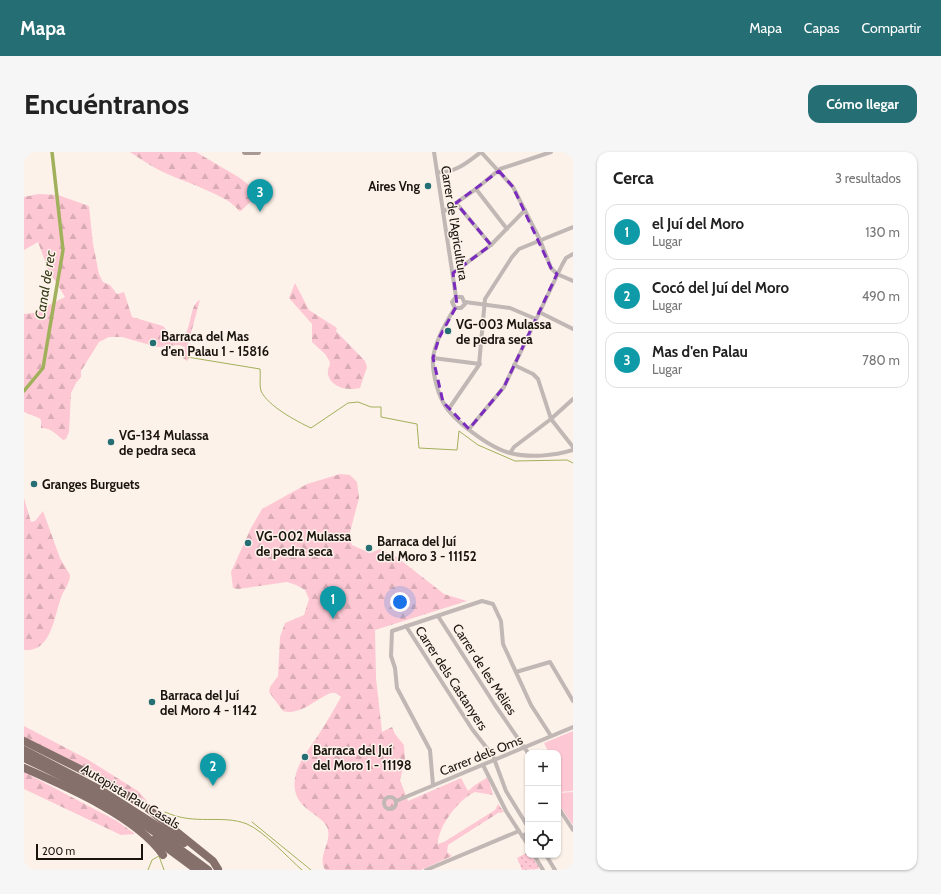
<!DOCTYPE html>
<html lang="es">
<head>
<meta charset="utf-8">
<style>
	:root { --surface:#fff; --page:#f6f6f6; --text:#222; --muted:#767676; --line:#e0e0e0; --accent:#246e74 }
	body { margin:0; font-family:Cabin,sans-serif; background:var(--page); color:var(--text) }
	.controls { position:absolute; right:12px; bottom:12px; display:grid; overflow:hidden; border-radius:8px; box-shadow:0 1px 3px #0004 }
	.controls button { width:36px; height:36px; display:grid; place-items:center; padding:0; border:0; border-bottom:1px solid var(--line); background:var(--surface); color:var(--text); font:20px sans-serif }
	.scale { position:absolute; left:12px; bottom:10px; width:107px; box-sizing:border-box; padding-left:4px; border:2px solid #1a140f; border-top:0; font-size:11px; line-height:14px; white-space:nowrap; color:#1a140f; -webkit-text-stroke:3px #fdf2e9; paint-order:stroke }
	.you { position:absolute; left:376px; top:450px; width:14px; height:14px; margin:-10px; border:3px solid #fff; border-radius:50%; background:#1a73e8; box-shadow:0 0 0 6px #1a73e833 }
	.badge { display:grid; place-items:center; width:26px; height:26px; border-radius:50%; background:var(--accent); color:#fff; font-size:13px; font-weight:700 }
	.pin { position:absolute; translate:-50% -33px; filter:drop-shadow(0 1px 2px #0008) }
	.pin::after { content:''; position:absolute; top:21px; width:14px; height:12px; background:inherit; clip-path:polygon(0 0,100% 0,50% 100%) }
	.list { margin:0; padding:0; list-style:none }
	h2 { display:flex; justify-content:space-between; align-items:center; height:52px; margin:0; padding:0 16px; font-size:17px }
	h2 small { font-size:13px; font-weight:400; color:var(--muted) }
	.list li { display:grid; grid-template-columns:26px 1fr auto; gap:12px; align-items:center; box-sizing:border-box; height:56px; margin:0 8px 8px; padding:0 8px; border:1px solid var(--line); border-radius:12px }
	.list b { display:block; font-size:15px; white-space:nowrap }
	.list p { margin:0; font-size:13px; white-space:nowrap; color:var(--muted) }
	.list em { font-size:13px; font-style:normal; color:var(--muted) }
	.icon { flex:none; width:22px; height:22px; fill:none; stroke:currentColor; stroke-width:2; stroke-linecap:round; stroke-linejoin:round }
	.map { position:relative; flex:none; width:549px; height:718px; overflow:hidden; border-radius:12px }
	header { display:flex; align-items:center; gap:24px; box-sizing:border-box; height:56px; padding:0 20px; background:var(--accent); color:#fff }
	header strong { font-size:19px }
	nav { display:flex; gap:22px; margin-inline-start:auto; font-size:14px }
	.intro { display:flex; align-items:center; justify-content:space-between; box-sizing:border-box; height:96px; padding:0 24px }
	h1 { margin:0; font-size:28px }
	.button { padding:10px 18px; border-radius:12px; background:var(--accent); color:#fff; font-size:14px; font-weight:700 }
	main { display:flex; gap:24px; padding:0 24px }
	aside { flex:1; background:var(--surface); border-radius:12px; box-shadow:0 1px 3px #0004 }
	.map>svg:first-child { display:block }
	.grass { fill:url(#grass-dots) }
	.forest { fill:url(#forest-firs) }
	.green { fill:#fdc8d4 }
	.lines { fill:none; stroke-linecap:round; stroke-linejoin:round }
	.stream { stroke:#a1b05b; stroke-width:1 }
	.canal { stroke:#a1b05b; stroke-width:3.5 }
	.street { stroke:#c1b7b4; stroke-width:4 }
	.secondary { stroke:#a89995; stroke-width:6 }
	.highway { stroke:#86706c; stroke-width:8 }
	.marked { fill:none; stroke:#7b2cbf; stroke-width:3; stroke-dasharray:8 5; stroke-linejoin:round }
	.poi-dot { fill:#246e74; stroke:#fdf2e9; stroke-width:1.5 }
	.labels { text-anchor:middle; stroke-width:3; stroke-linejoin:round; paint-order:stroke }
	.poi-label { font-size:13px; font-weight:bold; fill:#1a140f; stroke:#fdf2e9; text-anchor:start }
	.street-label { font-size:13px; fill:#1a140f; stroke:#fdf2e9 }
	.water-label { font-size:14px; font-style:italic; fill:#363c18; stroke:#fdf2e9 }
</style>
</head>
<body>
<header>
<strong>Mapa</strong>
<nav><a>Mapa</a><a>Capas</a><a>Compartir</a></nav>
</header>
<div class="intro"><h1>Encuéntranos</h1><a class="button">Cómo llegar</a></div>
<main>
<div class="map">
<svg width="549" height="718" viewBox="0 0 549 718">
	<defs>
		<pattern id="grass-dots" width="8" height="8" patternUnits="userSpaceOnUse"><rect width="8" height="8" fill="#fdc8d4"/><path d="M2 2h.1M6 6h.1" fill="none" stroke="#d8abb5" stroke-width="1.8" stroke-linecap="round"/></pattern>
		<pattern id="forest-firs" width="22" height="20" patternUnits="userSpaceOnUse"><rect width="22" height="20" fill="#fdc8d4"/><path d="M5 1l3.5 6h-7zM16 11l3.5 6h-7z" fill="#d8abb5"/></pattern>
	</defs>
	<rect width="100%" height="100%" fill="#fdf2e9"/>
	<!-- grass -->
	<path class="grass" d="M 504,700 L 504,703 L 507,703 L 515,715 L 514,717 L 498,718 L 493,706 Z"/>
	<!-- forest -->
	<g class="forest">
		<path d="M 106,0 L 172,0 L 216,26 L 232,39 L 233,43 L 217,59 L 215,59 C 206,44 158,29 141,21 C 128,15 117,7 106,0 Z"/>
		<path d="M 14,42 L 34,43 L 65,54 L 69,92 L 75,122 L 79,130 L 86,133 L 93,142 L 100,140 L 108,165 L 139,174 L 154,190 C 169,183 164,152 176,148 L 164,192 L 166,205 L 163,209 L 159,206 L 161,195 L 155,193 L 133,195 L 98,185 L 85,185 L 75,190 L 57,219 L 57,225 L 52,231 L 47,241 L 45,280 L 42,287 L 39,288 C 31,281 27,276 17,276 L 17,268 L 15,266 L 0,260 L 0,162 L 9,161 L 41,145 L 24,117 L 14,90 L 0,98 L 0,45 Z"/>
		<path d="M 271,131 L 285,158 L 313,176 L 312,179 L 341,209 L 343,215 L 336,236 C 324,239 308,236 304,223 C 303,219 306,214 306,210 L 301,202 L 288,190 L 288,172 L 265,146 Z"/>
		<path d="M 316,322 L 326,323 L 333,330 L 335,346 L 325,384 L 328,393 L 346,401 L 356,397 L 374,406 L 420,442 L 443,449 L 351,478 L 352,526 L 358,580 L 368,575 L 371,582 L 380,593 L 381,608 L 376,628 L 384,649 L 437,626 L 444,639 L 451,633 L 464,625 L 469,643 L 451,640 C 435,647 414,674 414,692 L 420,690 L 471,658 L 474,652 L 480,660 L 474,661 L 424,693 L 423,700 L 428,704 L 397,718 L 302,718 L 300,716 C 294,703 309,688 303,675 C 297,663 277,658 272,642 C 265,619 284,599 295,582 C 303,570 310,557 317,545 L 312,541 L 307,541 C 291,547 277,564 259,559 L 245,540 L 246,535 L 254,524 L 256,485 L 261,471 L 280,463 L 285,447 L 281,438 L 272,433 L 263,430 L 214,437 L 209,436 L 207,420 L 227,376 L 238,357 L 283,332 Z"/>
		<path d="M 0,346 L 7,370 L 11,369 L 19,359 L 36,406 L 46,423 C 46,430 41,437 38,443 C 30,463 28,501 0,498 Z"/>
		<path d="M 0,574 L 63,607 L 114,639 L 124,650 L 80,625 L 0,585 Z"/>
		<path d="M 0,620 L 93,669 L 111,682 L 97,683 L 0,637 Z"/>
	</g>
	<!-- green -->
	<g class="green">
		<path d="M 549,579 L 549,639 L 534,640 L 534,628 L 537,626 L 534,620 L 534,601 L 525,601 L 520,591 Z"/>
		<path d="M 549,640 L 549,673 L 534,651 L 534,641 Z"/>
	</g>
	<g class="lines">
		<!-- stream -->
		<g class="stream">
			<path d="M 163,205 L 236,217 C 237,223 235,233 237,239 C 244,254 272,269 287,276 L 324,251 L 334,250 L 347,255 L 357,255 L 357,265 L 393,272 L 395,296 L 433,298 L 435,279 L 454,293 L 491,309 L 543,308 L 549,311"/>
			<path d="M 141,660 C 171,674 198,662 223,672 C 241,680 263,705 278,718"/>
			<path d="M 228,670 L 287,718"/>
			<path d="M 124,718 L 128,708 L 135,704 L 140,718"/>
		</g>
		<!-- canal -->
		<path class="canal" d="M 0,239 L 19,216 L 39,98 L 28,0"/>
		<!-- street -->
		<g class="street">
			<path d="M 410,0 L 432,145"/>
			<path d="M 413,20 C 430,22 444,10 457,0 L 489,35 L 516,88 L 527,116 L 533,122 L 549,129"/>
			<path d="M 452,37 L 483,77"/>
			<path d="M 432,51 L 467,93"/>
			<path d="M 419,60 L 452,37 L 476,17 L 527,0"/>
			<path d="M 429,121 L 467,93 L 501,58"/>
			<path d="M 441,150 L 486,156 L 512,167"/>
			<path d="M 431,156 C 422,170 411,189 409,206 C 408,219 413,239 419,250 C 428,268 466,296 486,301 C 505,306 530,304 549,298"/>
			<path d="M 431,156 L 437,156 L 441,152 L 438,145 L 432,145"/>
			<path d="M 431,156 L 428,150 L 432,145"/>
			<path d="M 515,160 L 549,177"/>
			<path d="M 409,206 L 456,212"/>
			<path d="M 490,213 L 509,222 L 514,227 L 527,267 L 549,295"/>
			<path d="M 424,258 L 455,213 L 461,147 L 488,105 L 495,97 L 549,75"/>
			<path d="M 445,277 L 480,235 L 538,113 L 542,106 L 549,102"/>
			<path d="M 486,301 L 490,295 L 527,267 L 549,247"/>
			<path d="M 414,464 L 471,553 L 504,601"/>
			<path d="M 382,474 L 448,577 L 469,604 L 482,639 L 504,675"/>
			<path d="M 492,520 L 526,510 L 549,549"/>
			<path d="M 459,613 L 482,659 L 504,693"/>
			<path d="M 409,633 L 406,598 L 373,536 L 371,516 L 367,504 L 368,479 L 458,449 L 469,452 L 477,469 L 479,492 L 507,553 L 527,584"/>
			<circle cx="366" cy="651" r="6"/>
			<path d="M 372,649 L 549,575"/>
			<path d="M 534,655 L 549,678"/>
			<path d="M 498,684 L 504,681"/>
			<path d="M 510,703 L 519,718"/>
			<path d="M 522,703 L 531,718"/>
			<path d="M 402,718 L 495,679"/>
		</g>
		<!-- secondary -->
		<path class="secondary" d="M 221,0 L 234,0"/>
		<!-- highway -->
		<g class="highway">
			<path d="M 0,589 L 78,628 L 122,655 L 189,709 L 194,717"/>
			<path d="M 0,598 L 77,638 L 160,691"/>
			<path d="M 0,606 C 66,636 126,674 184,718"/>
			<path d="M 0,616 C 41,634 113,665 139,703"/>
			<path d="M 131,687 L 173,718"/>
		</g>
	</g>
	<!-- marked area -->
	<path class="marked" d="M 475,19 L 489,35 L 527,116 L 533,122 L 480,235 L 445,277 L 419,250 L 409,206 L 415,186 L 433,153 L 429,121 L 467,93 L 432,51 Z"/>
	<!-- markers -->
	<g class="poi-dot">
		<circle cx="404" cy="34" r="4"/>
		<circle cx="424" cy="179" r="4"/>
		<circle cx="129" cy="191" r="4"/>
		<circle cx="87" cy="290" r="4"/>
		<circle cx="10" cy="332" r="4"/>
		<circle cx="224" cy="391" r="4"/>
		<circle cx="345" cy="396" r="4"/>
		<circle cx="128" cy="550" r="4"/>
		<circle cx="281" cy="605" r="4"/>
	</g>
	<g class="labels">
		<!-- poi labels -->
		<g class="poi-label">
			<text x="396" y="39" text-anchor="end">Aires Vng</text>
			<text x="432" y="177">VG-003 Mulassa<tspan x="432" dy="15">de pedra seca</tspan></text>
			<text x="137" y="189">Barraca del Mas<tspan x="137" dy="15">d'en Palau 1 - 15816</tspan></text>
			<text x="95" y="288">VG-134 Mulassa<tspan x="95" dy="15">de pedra seca</tspan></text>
			<text x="18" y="337">Granges Burguets</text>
			<text x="232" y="389">VG-002 Mulassa<tspan x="232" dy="15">de pedra seca</tspan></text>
			<text x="353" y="394">Barraca del Juí<tspan x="353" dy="15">del Moro 3 - 11152</tspan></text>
			<text x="136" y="548">Barraca del Juí<tspan x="136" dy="15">del Moro 4 - 1142</tspan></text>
			<text x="289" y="603">Barraca del Juí<tspan x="289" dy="15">del Moro 1 - 11198</tspan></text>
		</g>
		<!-- street labels -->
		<g class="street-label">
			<text transform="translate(431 71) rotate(81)" y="5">Carrer de l'Agricultura</text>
			<text transform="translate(461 517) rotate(57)" y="5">Carrer de les Mèlies</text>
			<text transform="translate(428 526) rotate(57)" y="5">Carrer dels Castanyers</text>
			<text transform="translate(457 603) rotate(-22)" y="5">Carrer dels Oms</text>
			<text transform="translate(107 644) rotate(31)" y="5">Autopista Pau Casals</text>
		</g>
		<!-- water labels -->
		<g class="water-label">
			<text transform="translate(21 133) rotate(-81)" y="5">Canal de rec</text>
		</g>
	</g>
</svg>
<div class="controls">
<button>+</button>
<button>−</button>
<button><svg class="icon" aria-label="locate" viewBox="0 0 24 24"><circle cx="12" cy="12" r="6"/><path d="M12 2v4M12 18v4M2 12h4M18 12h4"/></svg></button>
</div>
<div class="scale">200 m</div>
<div class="you"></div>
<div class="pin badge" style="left:309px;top:467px;background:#0f9aa8">1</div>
<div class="pin badge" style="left:189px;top:634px;background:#0f9aa8">2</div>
<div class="pin badge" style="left:236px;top:60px;background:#0f9aa8">3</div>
</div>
<aside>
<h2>Cerca<small>3 resultados</small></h2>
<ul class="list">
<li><span class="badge" style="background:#0f9aa8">1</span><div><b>el Juí del Moro</b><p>Lugar</p></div><em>130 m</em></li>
<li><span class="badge" style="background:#0f9aa8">2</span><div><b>Cocó del Juí del Moro</b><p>Lugar</p></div><em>490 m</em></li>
<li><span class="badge" style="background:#0f9aa8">3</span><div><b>Mas d'en Palau</b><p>Lugar</p></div><em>780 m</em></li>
</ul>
</aside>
</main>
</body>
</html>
